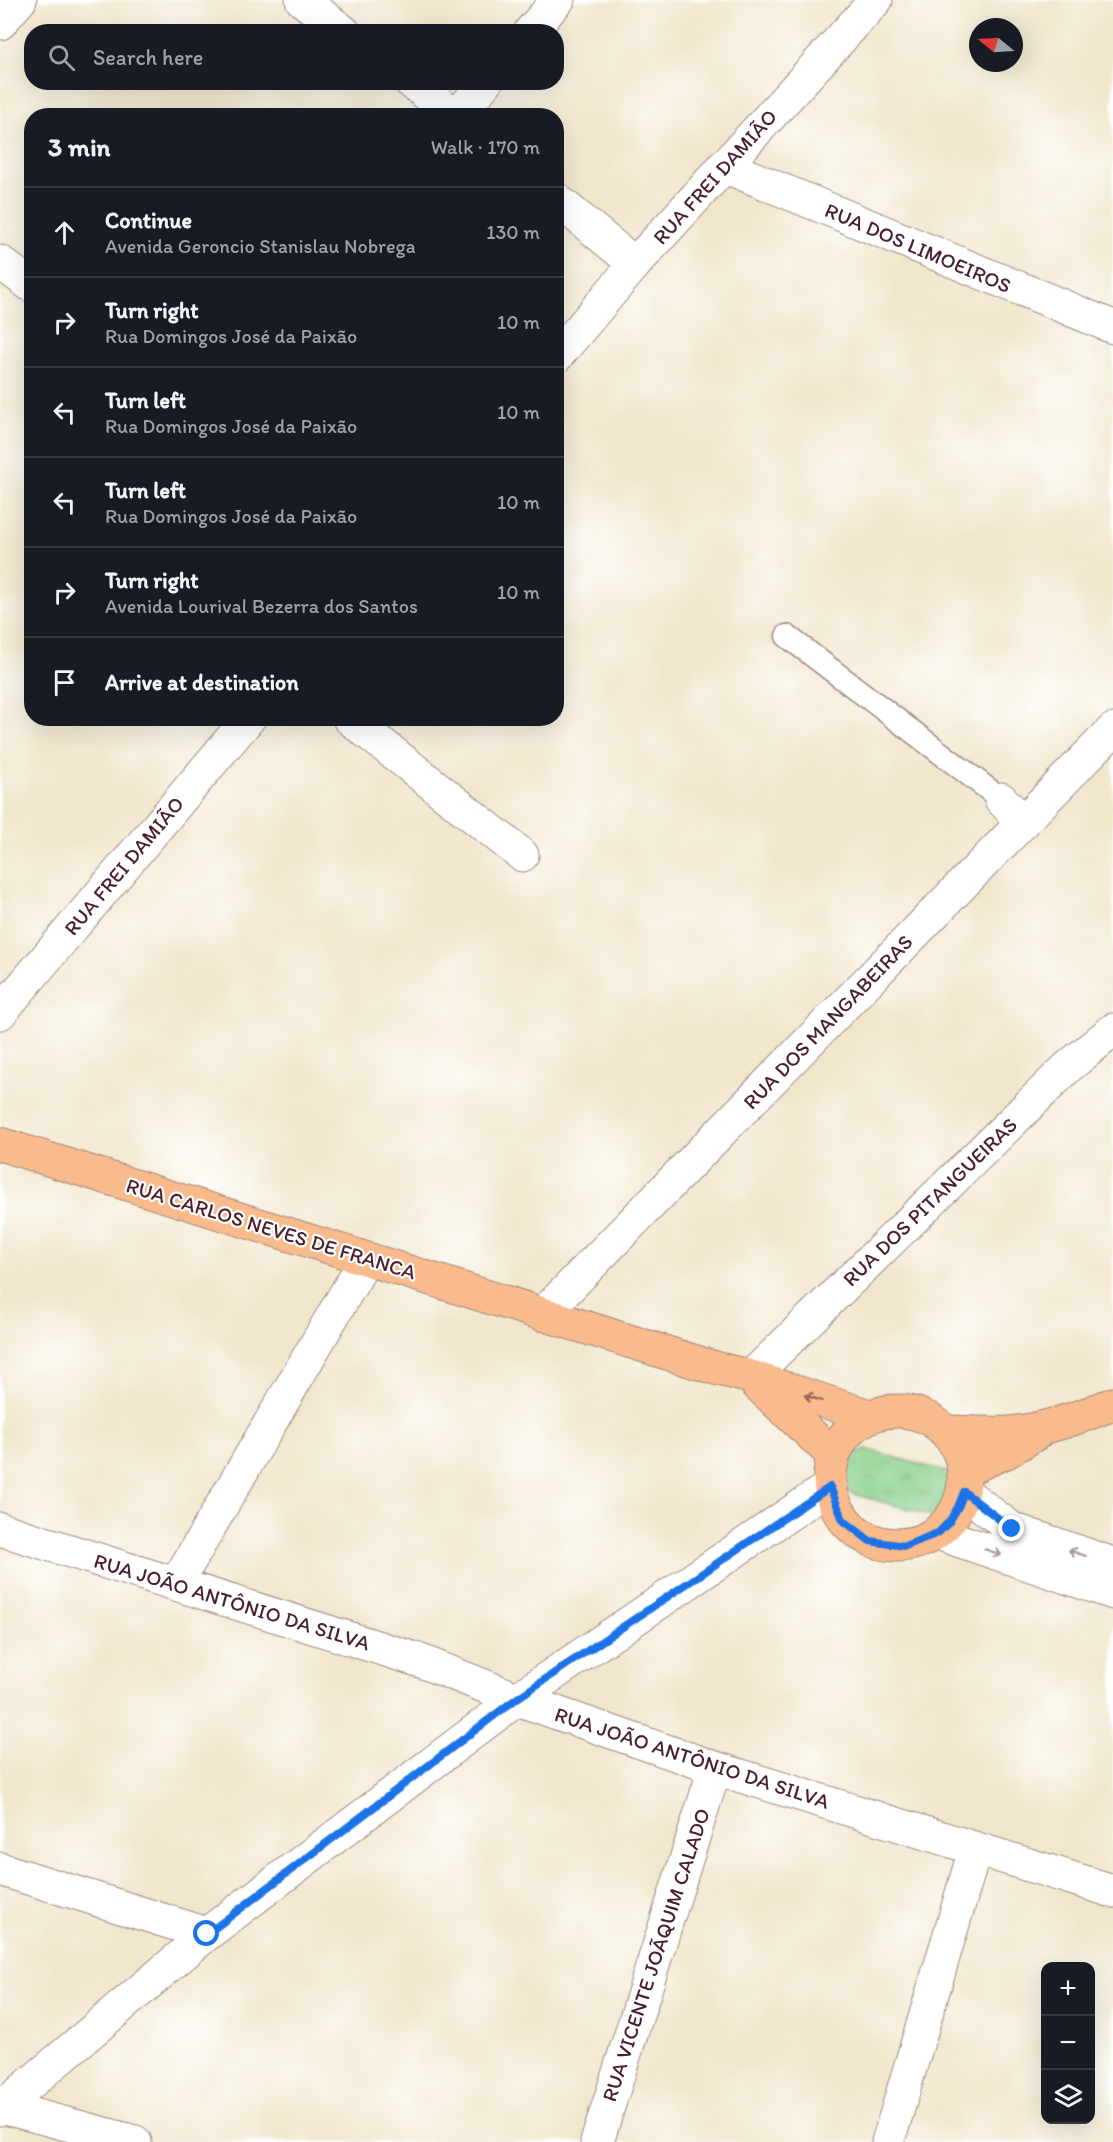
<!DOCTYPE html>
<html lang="en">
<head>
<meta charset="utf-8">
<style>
	:root { --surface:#171b24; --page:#242831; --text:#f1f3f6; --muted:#9ea1a6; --line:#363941 }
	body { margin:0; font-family:Itim,sans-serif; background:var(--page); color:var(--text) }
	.controls { position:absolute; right:18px; bottom:18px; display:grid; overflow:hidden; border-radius:12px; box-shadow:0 6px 24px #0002 }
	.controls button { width:54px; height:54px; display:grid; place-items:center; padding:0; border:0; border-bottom:2px solid var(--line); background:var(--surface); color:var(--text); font:30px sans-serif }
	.compass { position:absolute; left:969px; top:18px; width:54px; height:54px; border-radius:50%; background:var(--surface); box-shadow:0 6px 24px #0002; rotate:288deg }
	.stop { position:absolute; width:18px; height:18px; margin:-14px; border:4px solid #1a73e8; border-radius:50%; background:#fff }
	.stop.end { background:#1a73e8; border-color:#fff; box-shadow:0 2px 6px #0008 }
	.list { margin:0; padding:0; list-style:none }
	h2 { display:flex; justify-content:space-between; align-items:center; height:78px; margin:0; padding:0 24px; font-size:26px }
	h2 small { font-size:20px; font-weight:400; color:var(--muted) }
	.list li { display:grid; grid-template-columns:39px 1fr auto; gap:18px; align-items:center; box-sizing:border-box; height:90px; padding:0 24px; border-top:2px solid var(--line) }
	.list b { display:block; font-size:22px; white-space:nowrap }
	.list p { margin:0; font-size:20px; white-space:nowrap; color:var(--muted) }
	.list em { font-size:20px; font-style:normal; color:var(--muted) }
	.icon { flex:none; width:33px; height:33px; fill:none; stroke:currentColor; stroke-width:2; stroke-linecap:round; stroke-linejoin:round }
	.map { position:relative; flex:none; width:1113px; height:2142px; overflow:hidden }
	.search { position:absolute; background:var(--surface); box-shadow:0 6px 24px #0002; left:24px; top:24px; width:540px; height:66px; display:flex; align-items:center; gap:15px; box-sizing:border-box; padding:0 21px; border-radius:24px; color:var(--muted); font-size:22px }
	.panel { position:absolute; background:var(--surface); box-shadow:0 6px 24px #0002; left:24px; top:108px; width:540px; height:618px; border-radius:24px }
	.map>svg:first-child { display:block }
	.grass { fill:url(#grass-tufts); stroke:#6a785b; stroke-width:1.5 }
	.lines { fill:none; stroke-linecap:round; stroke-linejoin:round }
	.service-casing { stroke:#9e837c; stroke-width:25 }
	.minor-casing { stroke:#9e837c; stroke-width:35 }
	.tertiary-casing { stroke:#9e837c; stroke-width:35 }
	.primary-casing { stroke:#9e837c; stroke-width:35 }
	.service { stroke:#fff; stroke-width:22 }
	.minor { stroke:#fff; stroke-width:33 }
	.tertiary { stroke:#fff; stroke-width:33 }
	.primary { stroke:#fabb8c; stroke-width:33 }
	.oneway { stroke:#996557 }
	.oneway2 { stroke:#ae9aa0 }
	.route { stroke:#1a73e8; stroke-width:8 }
	.labels { text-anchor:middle; stroke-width:4.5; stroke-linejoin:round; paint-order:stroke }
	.street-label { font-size:21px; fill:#4a1f2b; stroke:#fff }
</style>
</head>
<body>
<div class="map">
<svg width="1113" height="2142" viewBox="0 0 1113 2142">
	<defs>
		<pattern id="grass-tufts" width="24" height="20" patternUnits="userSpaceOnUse" patternTransform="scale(1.5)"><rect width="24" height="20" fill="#89d08b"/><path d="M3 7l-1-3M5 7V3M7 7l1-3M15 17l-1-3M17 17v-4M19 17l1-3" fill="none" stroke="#78b278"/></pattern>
	</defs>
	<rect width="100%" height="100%" fill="#fff"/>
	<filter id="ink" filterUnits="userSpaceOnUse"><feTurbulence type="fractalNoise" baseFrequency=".0167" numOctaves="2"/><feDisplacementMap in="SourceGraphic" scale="12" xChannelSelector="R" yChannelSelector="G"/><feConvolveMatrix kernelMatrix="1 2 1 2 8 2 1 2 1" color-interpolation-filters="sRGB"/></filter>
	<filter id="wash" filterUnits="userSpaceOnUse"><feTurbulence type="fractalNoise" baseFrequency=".008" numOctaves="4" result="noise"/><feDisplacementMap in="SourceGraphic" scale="24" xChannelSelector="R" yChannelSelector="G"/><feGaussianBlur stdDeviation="1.35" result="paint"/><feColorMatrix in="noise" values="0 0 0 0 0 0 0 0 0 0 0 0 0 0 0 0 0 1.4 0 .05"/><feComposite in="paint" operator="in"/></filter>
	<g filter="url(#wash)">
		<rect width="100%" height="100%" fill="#f1e7cd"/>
		<!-- grass -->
		<path class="grass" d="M 866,1449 L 953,1474 C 956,1496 958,1503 940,1518 L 850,1493 L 844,1486 L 848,1465 L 854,1454 Z"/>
	</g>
	<g filter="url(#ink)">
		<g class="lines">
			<defs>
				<path id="service" d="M 787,636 L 1001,799"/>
				<g id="minor">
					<path d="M 302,0 L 344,32"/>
					<path d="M 530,32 L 558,0"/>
					<path d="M 411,82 L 455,116"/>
					<path d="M 457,116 L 486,82"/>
					<path d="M 724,166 L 1113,327"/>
					<path d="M 556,199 L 635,264"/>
					<path d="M 0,262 L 32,286"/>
					<path d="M 556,357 L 635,264 L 876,0"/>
					<path d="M 349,718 L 522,855"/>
					<path d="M 1001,799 L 1023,823"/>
					<path d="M 0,1013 L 249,718"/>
					<path d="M 543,1314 L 1113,730"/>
					<path d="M 751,1377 L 1068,1067 L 1113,1030"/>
					<path d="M 964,1492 L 1012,1529 L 1113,1564"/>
					<path d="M 0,1529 L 421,1661 L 517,1699 L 715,1768 L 1113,1891"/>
					<path d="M 937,1533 L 1113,1593"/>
					<path d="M 176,1584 L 366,1259"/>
					<path d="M 0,1869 L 207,1934"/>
					<path d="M 2,2107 L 135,2142"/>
					<path d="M 0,2109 L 207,1934 L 517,1699 L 829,1487"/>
					<path d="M 597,2142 L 715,1768"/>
					<path d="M 888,2142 L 975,1850"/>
				</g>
				<path id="tertiary" d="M 0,23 L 20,0"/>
				<g id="primary">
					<path d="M 0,1144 L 715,1368 L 751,1377 L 869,1416"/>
					<path d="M 758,1385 L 833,1455"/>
					<circle cx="897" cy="1478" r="67"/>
					<path d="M 947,1432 C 967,1432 988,1434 1009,1433 C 1045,1430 1080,1417 1113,1404"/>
					<path d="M 965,1470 L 1006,1452 L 1037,1433"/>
				</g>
			</defs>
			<!-- service casing -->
			<use href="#service" class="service-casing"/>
			<!-- minor casing -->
			<use href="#minor" class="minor-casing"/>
			<!-- tertiary casing -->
			<use href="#tertiary" class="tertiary-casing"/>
			<!-- primary casing -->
			<use href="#primary" class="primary-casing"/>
			<!-- service -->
			<use href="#service" class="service"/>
			<!-- minor -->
			<use href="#minor" class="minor"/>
			<!-- tertiary -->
			<use href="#tertiary" class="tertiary"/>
			<!-- primary -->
			<use href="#primary" class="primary"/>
		</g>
		<!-- one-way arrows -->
		<defs><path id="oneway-shaft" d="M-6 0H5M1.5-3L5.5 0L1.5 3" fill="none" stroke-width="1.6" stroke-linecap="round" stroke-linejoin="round" transform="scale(1.5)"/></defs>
		<use class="oneway" href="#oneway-shaft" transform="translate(813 1398) rotate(-162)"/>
		<g class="oneway2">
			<use href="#oneway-shaft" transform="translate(993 1552) rotate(19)"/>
			<use href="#oneway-shaft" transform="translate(1077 1553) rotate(-162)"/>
		</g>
	</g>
	<g class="lines" filter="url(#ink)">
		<!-- route -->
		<path class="route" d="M 207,1934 L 516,1699 L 830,1487 L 843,1520 L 870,1541 L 905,1546 L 938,1533 L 949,1522 L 958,1507 L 964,1492 L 1012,1529"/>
	</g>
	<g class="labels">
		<!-- street labels -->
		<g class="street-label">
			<text transform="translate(715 177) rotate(-48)" y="7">RUA FREI DAMIÃO</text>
			<text transform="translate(918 248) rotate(23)" y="7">RUA DOS LIMOEIROS</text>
			<text transform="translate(124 866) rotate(-50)" y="7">RUA FREI DAMIÃO</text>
			<text transform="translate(828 1022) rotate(-46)" y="7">RUA DOS MANGABEIRAS</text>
			<text transform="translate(930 1202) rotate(-44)" y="7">RUA DOS PITANGUEIRAS</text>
			<text transform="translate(271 1229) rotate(17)" y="7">RUA CARLOS NEVES DE FRANCA</text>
			<text transform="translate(232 1602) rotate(17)" y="7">RUA JOÃO ANTÔNIO DA SILVA</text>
			<text transform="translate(692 1758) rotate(18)" y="7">RUA JOÃO ANTÔNIO DA SILVA</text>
			<text transform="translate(656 1955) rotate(-72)" y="7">RUA VICENTE JOÃQUIM CALADO</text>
		</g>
	</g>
</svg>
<div class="controls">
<button>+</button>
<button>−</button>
<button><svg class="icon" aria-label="layers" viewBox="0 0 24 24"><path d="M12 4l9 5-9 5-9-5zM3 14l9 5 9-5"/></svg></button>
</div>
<svg class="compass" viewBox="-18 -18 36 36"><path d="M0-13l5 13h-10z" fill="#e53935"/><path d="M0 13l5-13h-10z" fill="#9ea1a6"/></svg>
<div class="stop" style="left:207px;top:1934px"></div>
<div class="stop end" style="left:1012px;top:1529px"></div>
<div class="search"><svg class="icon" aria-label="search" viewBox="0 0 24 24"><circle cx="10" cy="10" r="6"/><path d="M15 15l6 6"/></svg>Search here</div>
<section class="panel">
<h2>3 min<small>Walk · 170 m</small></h2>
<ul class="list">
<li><svg class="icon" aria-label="ahead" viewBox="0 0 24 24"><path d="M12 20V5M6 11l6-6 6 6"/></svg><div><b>Continue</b><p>Avenida Geroncio Stanislau Nobrega</p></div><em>130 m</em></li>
<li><svg class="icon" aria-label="right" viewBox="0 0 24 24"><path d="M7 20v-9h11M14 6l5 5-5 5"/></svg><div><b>Turn right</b><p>Rua Domingos José da Paixão</p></div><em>10 m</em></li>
<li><svg class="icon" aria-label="left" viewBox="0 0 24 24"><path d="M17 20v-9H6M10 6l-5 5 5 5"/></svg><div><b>Turn left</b><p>Rua Domingos José da Paixão</p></div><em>10 m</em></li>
<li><svg class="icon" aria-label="left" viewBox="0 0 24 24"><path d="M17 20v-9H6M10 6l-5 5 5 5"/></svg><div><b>Turn left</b><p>Rua Domingos José da Paixão</p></div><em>10 m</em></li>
<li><svg class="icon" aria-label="right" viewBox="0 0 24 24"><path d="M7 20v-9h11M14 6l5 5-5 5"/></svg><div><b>Turn right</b><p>Avenida Lourival Bezerra dos Santos</p></div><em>10 m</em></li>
<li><svg class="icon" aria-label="arrive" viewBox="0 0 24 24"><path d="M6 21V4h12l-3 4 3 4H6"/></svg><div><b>Arrive at destination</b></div></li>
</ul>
</section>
</div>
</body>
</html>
